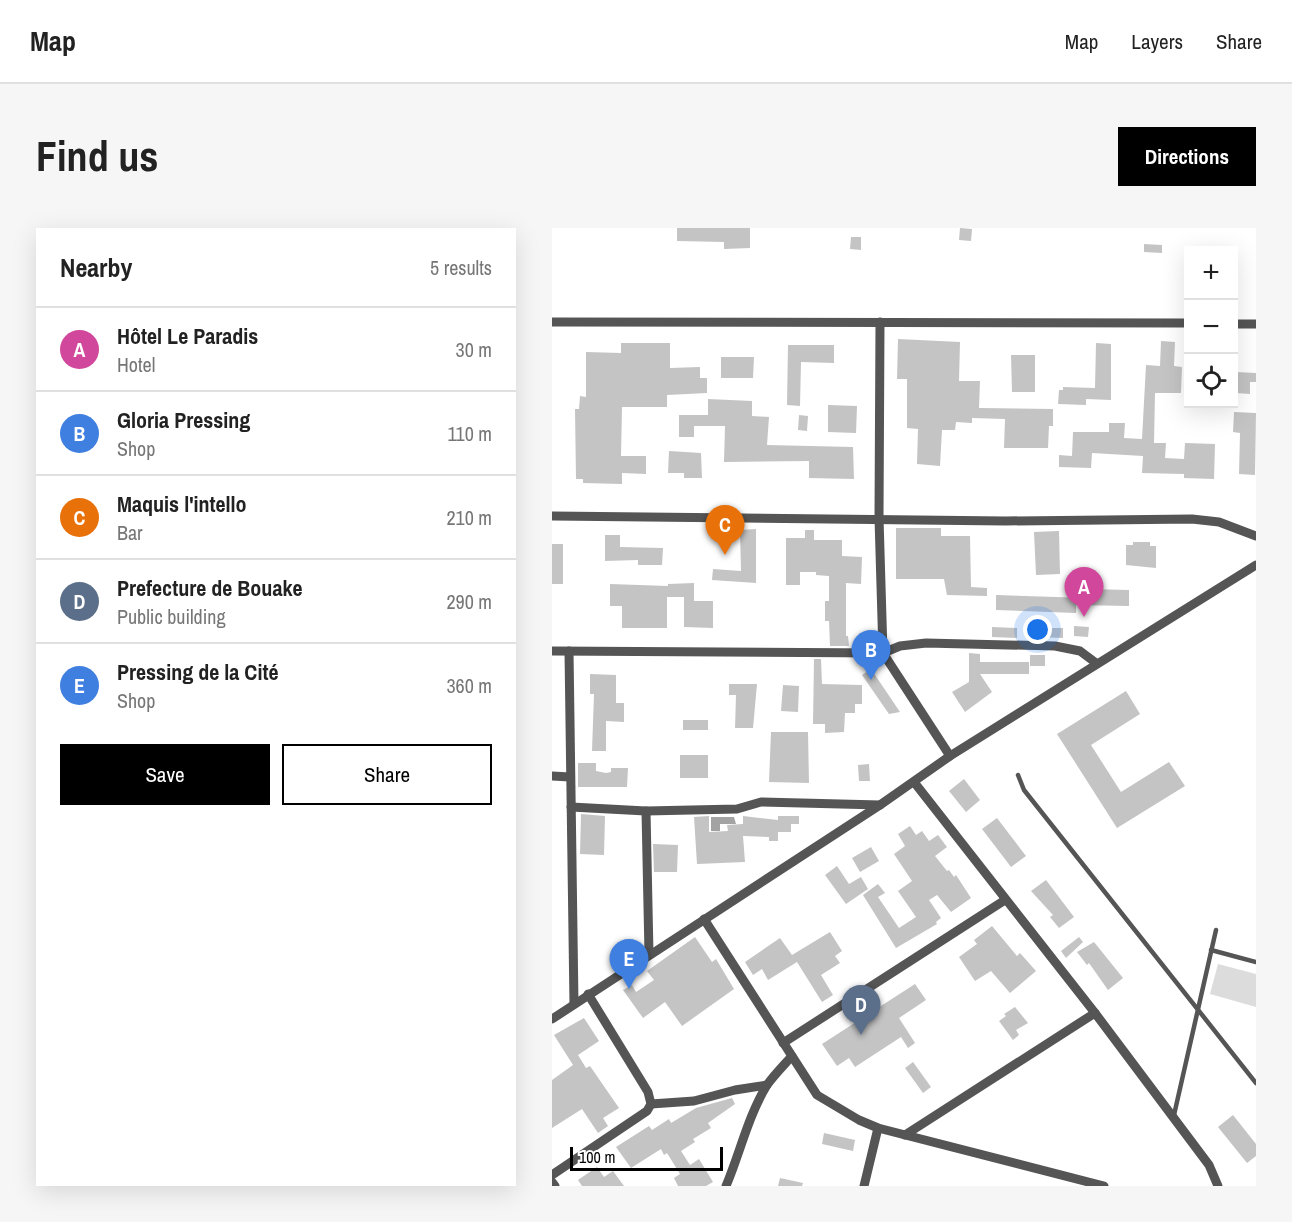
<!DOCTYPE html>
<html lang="en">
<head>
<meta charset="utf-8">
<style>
	:root { --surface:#fff; --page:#f6f6f6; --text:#222; --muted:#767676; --line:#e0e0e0; --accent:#000 }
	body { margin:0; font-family:"Archivo Narrow",sans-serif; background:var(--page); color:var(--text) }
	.controls { position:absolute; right:18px; top:18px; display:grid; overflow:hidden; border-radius:0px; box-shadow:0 6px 24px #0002 }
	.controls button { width:54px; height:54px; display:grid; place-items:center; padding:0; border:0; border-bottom:2px solid var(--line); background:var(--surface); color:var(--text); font:30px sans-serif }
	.scale { position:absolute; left:18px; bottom:15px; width:153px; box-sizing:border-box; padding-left:6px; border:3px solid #000; border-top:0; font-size:16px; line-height:21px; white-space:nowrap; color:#000; -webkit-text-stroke:4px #fff; paint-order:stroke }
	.you { position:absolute; left:486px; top:402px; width:21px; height:21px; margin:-15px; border:4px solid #fff; border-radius:50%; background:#1a73e8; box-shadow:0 0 0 9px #1a73e833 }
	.badge { display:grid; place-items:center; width:39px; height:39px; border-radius:50%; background:var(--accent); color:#fff; font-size:20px; font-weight:700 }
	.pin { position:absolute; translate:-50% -50px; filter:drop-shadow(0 2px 3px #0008) }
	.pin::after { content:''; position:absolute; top:32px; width:21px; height:18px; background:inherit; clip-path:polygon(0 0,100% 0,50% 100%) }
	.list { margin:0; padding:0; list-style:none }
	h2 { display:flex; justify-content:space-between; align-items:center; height:78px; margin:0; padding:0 24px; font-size:26px }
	h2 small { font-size:20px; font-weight:400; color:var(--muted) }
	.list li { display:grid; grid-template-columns:39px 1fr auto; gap:18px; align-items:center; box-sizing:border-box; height:84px; padding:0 24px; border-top:2px solid var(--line) }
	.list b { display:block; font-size:22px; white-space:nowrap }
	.list p { margin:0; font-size:20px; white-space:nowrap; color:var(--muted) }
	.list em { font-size:20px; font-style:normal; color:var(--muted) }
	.actions { display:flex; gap:12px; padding:18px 24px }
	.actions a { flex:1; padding:14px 0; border:2px solid var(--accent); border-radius:0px; text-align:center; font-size:21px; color:var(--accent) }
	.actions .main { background:var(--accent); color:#fff }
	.icon { flex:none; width:33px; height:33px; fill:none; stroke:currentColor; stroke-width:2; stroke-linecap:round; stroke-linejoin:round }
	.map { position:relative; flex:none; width:704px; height:958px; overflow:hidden; border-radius:0px }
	header { display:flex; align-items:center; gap:36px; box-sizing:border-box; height:84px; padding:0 30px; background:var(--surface); border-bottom:2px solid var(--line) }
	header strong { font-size:28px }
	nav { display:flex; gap:33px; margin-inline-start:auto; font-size:21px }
	.intro { display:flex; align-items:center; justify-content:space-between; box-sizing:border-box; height:144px; padding:0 36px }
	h1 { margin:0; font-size:42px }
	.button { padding:15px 27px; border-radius:0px; background:var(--accent); color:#fff; font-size:21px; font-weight:700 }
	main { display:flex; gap:36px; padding:0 36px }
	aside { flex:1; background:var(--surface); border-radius:0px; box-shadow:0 6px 24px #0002 }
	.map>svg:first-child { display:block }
	.green { fill:#dcdcdc }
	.water { fill:#a3a3a3 }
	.building { fill:#c4c4c4 }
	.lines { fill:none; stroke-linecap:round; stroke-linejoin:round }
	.lane { stroke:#555; stroke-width:4.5 }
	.street { stroke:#555; stroke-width:9 }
</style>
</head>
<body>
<header>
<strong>Map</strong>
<nav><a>Map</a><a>Layers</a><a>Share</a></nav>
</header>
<div class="intro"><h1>Find us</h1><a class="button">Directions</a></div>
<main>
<aside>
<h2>Nearby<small>5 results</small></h2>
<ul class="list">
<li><span class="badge" style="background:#d1479c">A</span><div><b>Hôtel Le Paradis</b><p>Hotel</p></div><em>30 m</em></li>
<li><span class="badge" style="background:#3f7fe0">B</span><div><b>Gloria Pressing</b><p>Shop</p></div><em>110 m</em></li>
<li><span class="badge" style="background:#e8710a">C</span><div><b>Maquis l'intello</b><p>Bar</p></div><em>210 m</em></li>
<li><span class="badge" style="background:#5c6f8a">D</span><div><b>Prefecture de Bouake</b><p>Public building</p></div><em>290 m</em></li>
<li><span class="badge" style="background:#3f7fe0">E</span><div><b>Pressing de la Cité</b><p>Shop</p></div><em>360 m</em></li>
</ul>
<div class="actions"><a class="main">Save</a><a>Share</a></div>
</aside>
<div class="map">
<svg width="704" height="958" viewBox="0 0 704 958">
	<rect width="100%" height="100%" fill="#fff"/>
	<!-- green -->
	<path class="green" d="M 666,736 L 704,746 L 704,779 L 658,766 Z"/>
	<!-- water -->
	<path class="water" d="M 159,589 L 182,589 L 184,596 L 168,596 L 168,603 L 159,603 Z"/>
	<!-- building -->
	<g class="building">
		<path d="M 125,0 L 198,0 L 198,20 L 172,21 L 172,14 L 125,13 Z"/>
		<path d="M 408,0 L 420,1 L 419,13 L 407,12 Z"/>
		<path d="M 299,9 L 309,9 L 309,22 L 298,21 Z"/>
		<path d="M 592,16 L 610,17 L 610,25 L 592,24 Z"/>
		<path d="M 346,111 L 408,114 L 407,153 L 428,153 L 427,180 L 501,181 L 501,198 L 497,198 L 496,220 L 452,220 L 453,191 L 420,190 L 420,195 L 404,194 L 403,202 L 390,202 L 388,238 L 365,236 L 366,201 L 355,200 L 355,151 L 345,151 Z"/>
		<path d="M 609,113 L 623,114 L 622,138 L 630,139 L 629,165 L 603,165 L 602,215 L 614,215 L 613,230 L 632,231 L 633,215 L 663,216 L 662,251 L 632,250 L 632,246 L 590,245 L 591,228 L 540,225 L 539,240 L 507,239 L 507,227 L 520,228 L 521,204 L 557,204 L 557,195 L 573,195 L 572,210 L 590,211 L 594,137 L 608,138 Z"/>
		<path d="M 69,115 L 118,115 L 118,140 L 148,139 L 148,150 L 155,150 L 155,165 L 115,167 L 115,179 L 70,179 L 69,228 L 94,228 L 94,246 L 70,245 L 70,256 L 31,255 L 31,251 L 24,251 L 23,181 L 27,181 L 28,168 L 34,169 L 34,124 L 69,125 Z"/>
		<path d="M 544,115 L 559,116 L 559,172 L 534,171 L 534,177 L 506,176 L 507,162 L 511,162 L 511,159 L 543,160 Z"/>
		<path d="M 236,117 L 282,117 L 282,135 L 249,134 L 248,178 L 235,177 Z"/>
		<path d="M 459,127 L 483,127 L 483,164 L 460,164 Z"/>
		<path d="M 169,129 L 202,129 L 201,150 L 169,150 Z"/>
		<path d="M 684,144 L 704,145 L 704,154 L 698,154 L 698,166 L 683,165 Z"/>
		<path d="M 156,171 L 200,173 L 200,188 L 217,189 L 215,217 L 301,219 L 302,251 L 257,250 L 257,233 L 172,234 L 173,198 L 142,198 L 142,209 L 127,209 L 127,187 L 156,187 Z"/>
		<path d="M 276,177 L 305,178 L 304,205 L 276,204 Z"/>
		<path d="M 682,184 L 704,185 L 703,247 L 687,246 L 688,205 L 681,204 Z"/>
		<path d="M 247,187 L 256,188 L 255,203 L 246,202 Z"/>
		<path d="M 117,223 L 149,225 L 150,250 L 132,250 L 132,245 L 116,245 Z"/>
		<path d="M 344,300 L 389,300 L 389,308 L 418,308 L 419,359 L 435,360 L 435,368 L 395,367 L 392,351 L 344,351 Z"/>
		<path d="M 204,301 L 204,355 L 160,352 L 161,341 L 189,343 L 188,302 Z"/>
		<path d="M 253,302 L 262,302 L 262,312 L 290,312 L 290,328 L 310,329 L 309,356 L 294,355 L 294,408 L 296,408 L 297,418 L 278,418 L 277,393 L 273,393 L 273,373 L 277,373 L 277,348 L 264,347 L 264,344 L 248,344 L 248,357 L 234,357 L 234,310 L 253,310 Z"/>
		<path d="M 507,303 L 508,346 L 484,347 L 482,304 Z"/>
		<path d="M 53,307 L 68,307 L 68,319 L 111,320 L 110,337 L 86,337 L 86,332 L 53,333 Z"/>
		<path d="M 581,314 L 598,314 L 598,318 L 604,318 L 604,340 L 574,337 L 574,317 L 581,317 Z"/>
		<rect x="0" y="316" width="11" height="40"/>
		<path d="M 142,355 L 142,373 L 161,373 L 161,400 L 132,399 L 132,369 L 115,369 L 115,400 L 70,400 L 70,378 L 58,378 L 58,356 L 116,358 L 116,356 Z"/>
		<path d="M 536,361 L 577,362 L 577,378 L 524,377 L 524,385 L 444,382 L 444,367 L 536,370 Z"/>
		<path d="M 522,398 L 537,399 L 536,409 L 522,408 Z"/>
		<path d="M 440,399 L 465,400 L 465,410 L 440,409 Z"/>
		<path d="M 485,400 L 511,400 L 511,410 L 485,409 Z"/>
		<path d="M 417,425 L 428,426 L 428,434 L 477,434 L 477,446 L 428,446 L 440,464 L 413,484 L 400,464 L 417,454 Z"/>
		<rect x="478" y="427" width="15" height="11"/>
		<path d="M 262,431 L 269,431 L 270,456 L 310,457 L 310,476 L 303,476 L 303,485 L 293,485 L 292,504 L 273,505 L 273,496 L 261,496 Z"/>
		<path d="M 319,441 L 348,484 L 337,486 L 310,447 Z"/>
		<path d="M 38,446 L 64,447 L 64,475 L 72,475 L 72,494 L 54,493 L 54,523 L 40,523 L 42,466 L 38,466 Z"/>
		<path d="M 177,456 L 205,456 L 201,500 L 183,500 L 184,467 L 177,467 Z"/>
		<path d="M 231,457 L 247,458 L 246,484 L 229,483 Z"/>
		<path d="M 574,463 L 588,486 L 539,517 L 569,564 L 617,534 L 633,558 L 565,600 L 505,506 Z"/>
		<rect x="131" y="492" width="25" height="10"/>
		<path d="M 219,504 L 256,504 L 257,555 L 217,554 Z"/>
		<rect x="128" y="527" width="28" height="23"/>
		<path d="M 26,535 L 44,535 L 44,543 L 54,545 L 59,544 L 59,540 L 76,540 L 75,559 L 26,559 Z"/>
		<path d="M 317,536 L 318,553 L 307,553 L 306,537 Z"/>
		<path d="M 412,551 L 428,572 L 414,584 L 397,563 Z"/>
		<path d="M 29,586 L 53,588 L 52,627 L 28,626 Z"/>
		<path d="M 157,588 L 157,604 L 176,603 L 175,597 L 191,596 L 191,588 L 226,592 L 226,588 L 247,588 L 247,596 L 239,596 L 239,604 L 226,604 L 226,613 L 217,613 L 217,609 L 191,608 L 193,634 L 145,636 L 142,589 Z"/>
		<path d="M 445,590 L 474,628 L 459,639 L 430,601 Z"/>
		<path d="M 358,598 L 364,607 L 370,603 L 377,613 L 386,607 L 395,619 L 383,628 L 395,643 L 397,642 L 402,649 L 404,647 L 419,670 L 399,684 L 385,667 L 377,672 L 389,690 L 384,694 L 385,696 L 344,720 L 311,667 L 326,656 L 333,665 L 326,669 L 347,700 L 364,689 L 346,663 L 360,653 L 342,626 L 353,618 L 346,606 Z"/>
		<path d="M 101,616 L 126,617 L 125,644 L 102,644 Z"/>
		<path d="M 319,619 L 327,633 L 308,644 L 300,630 Z"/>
		<path d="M 285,638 L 297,656 L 309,649 L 316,661 L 294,676 L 273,647 Z"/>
		<path d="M 494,652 L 522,689 L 507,700 L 498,689 L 501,687 L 479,663 Z"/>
		<path d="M 440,698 L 465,728 L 468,725 L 484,743 L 458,765 L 439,743 L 423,753 L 407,729 L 425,716 L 422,712 Z"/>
		<path d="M 278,704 L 290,723 L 283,728 L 288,735 L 269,747 L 281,767 L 270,774 L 245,734 L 216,752 L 210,741 L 201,747 L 193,734 L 228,710 L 240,727 Z"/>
		<path d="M 143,709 L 160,734 L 164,731 L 182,761 L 130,798 L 113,774 L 91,790 L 71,762 L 80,757 L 84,764 L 102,752 L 95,743 Z"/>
		<path d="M 527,709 L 531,714 L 514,730 L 509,723 Z"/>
		<path d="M 542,714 L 571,750 L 556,762 L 537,735 L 535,737 L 525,724 Z"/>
		<path d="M 363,756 L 374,772 L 347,790 L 363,815 L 356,820 L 349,809 L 303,839 L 297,830 L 285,838 L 270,816 Z"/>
		<path d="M 463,779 L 476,795 L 464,802 L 467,807 L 461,812 L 447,793 L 454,788 L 452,786 Z"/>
		<path d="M 32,790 L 47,813 L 26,827 L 34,840 L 38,838 L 67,880 L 51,890 L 56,898 L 46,905 L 30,881 L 0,900 L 0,852 L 21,837 L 2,807 Z"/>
		<path d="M 361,834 L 379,859 L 371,865 L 353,840 Z"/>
		<path d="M 180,870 L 183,876 L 156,895 L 159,900 L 141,911 L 143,914 L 129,923 L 138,937 L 147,931 L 161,954 L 154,958 L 126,958 L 122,950 L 128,946 L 115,925 L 112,927 L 109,921 L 79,940 L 64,919 L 97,898 L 100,902 L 117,891 L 119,895 L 144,880 Z"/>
		<path d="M 681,887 L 704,916 L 704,928 L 695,935 L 666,899 Z"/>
		<path d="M 272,905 L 303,912 L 301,923 L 270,916 Z"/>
		<path d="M 45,939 L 52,949 L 61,943 L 72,958 L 30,958 L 26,952 Z"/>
		<path d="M 228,950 L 251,955 L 250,958 L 226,958 Z"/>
	</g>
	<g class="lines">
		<!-- lane -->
		<g class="lane">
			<path d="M 466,547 L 472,562 L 704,855"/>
			<path d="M 659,722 L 704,734"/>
			<path d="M 622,887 L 664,702"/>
		</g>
		<!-- street -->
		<g class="street">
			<path d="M 0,94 L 636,95"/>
			<path d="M 328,94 L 327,290 L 331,425 L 398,528"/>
			<path d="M 682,96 L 704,96"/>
			<path d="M 0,288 L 454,293 L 640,291 L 667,294 L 704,308"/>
			<path d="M 0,423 L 331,425 L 348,418 L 374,415 L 503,418 L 528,423 L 544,435"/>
			<path d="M 17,423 L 22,776"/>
			<path d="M 0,548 L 18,549"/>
			<path d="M 362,554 L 543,785 L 657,937 L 666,958"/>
			<path d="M 19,579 L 94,583 L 185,581 L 209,574 L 328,577"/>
			<path d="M 94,583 L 97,726"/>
			<path d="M 152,691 L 265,867 L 307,892 L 326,900 L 552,958"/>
			<path d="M 0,791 L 328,577 L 398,528 L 704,337"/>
			<path d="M 231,815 L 453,672"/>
			<path d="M 99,876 L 142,873 L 183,862 L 215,857"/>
			<path d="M 353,907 L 543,785"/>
			<path d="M 0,947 L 95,883 L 99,876 L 96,864 L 36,766"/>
			<path d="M 0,954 L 3,958"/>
			<path d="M 174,958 C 188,925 196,888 215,857 C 222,847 232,837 240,828"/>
			<path d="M 312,958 L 326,900"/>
		</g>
	</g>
</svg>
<div class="controls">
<button>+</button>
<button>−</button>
<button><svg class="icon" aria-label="locate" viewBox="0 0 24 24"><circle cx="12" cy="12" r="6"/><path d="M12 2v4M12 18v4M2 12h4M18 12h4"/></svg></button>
</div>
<div class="scale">100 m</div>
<div class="you"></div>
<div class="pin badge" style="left:532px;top:389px;background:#d1479c">A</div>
<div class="pin badge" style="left:319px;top:452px;background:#3f7fe0">B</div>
<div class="pin badge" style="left:173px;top:327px;background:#e8710a">C</div>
<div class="pin badge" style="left:309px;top:807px;background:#5c6f8a">D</div>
<div class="pin badge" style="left:77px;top:761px;background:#3f7fe0">E</div>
</div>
</main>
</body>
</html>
